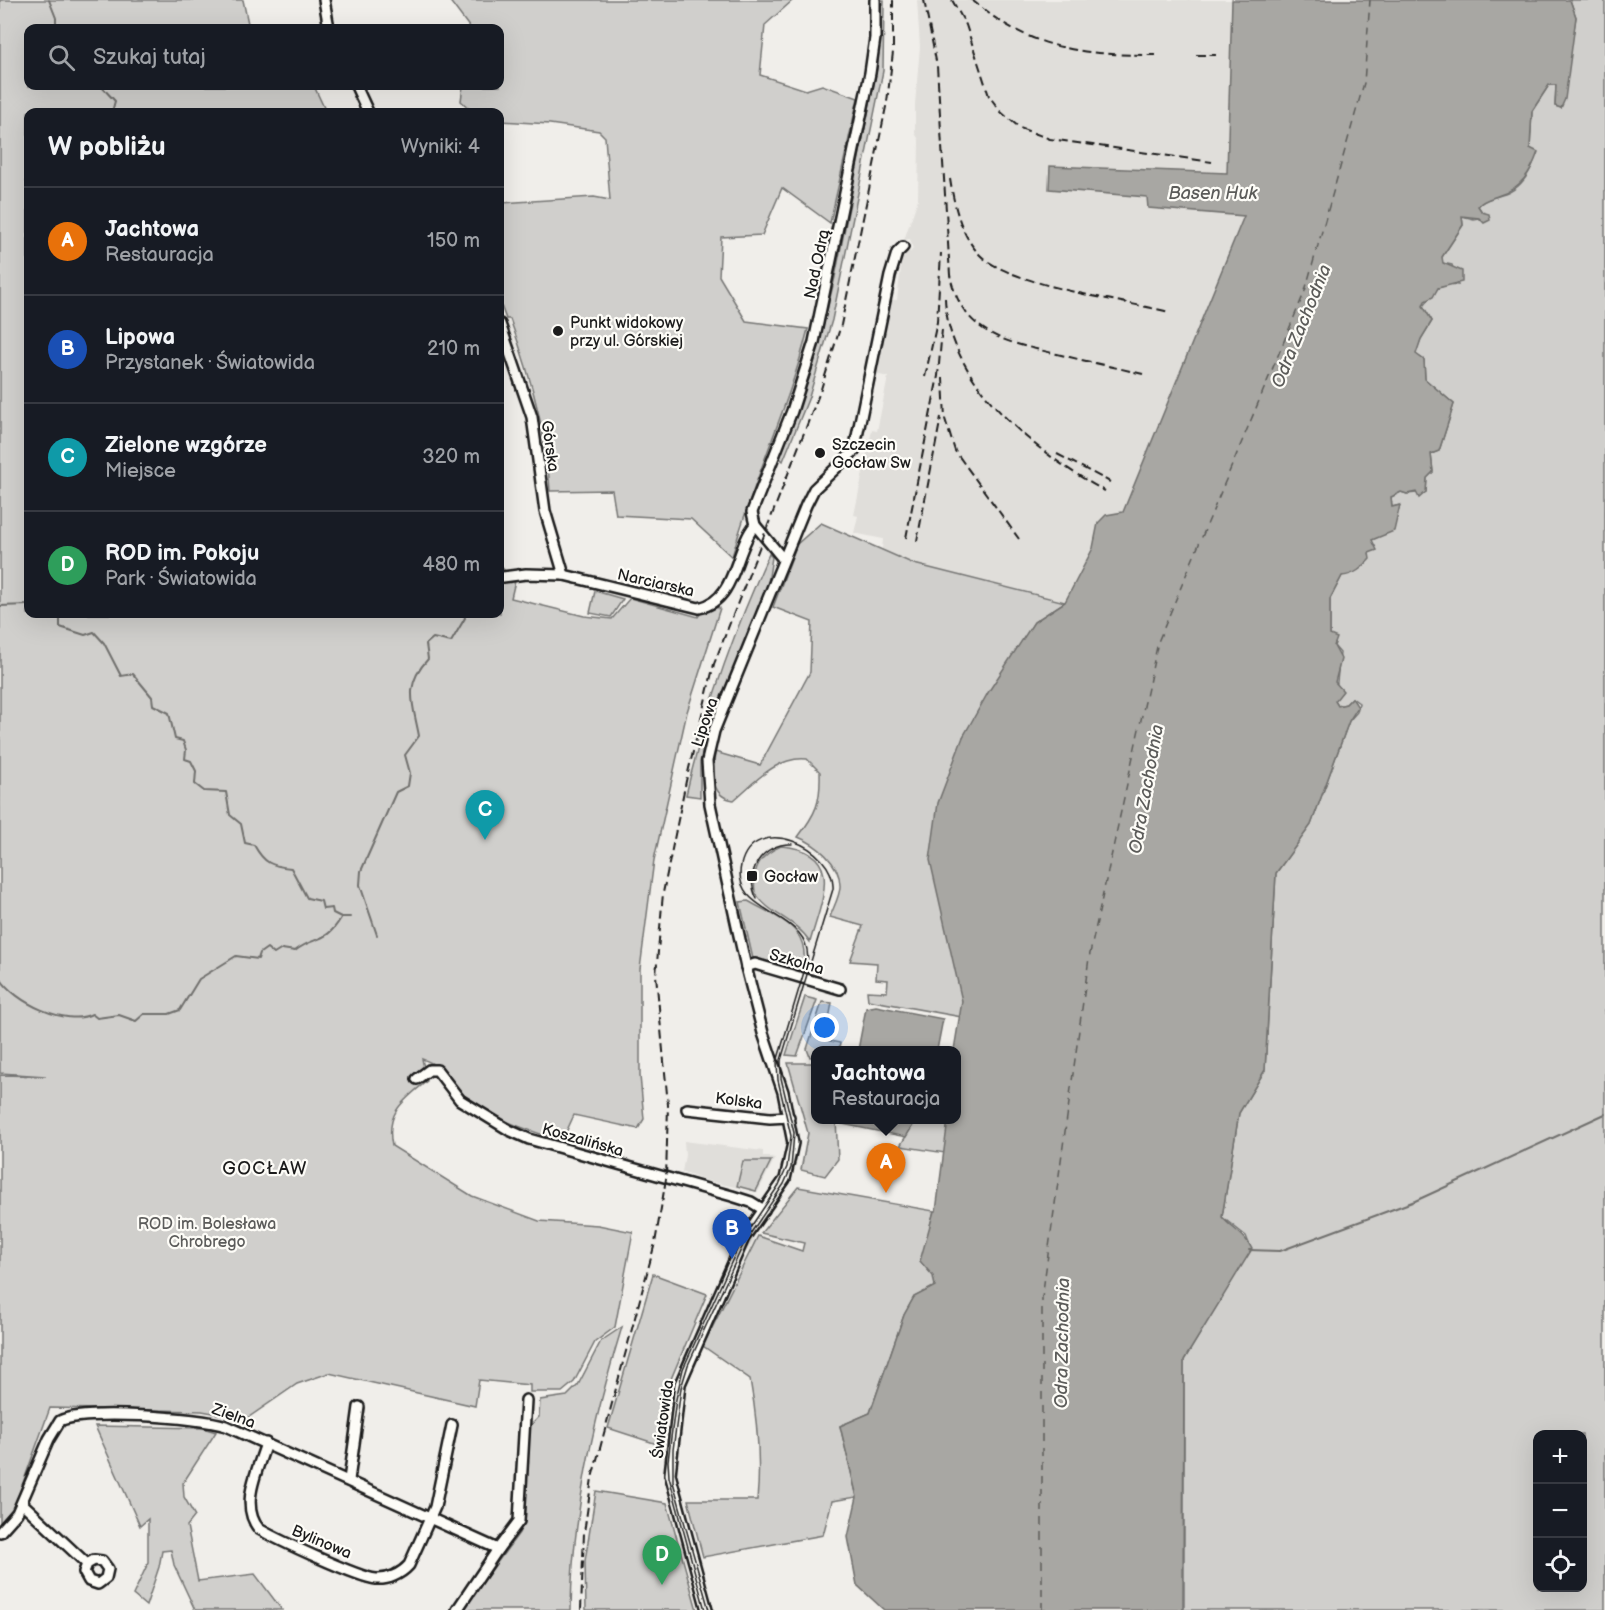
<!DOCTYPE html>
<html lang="pl">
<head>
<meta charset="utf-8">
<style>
	:root { --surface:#171b24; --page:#20242c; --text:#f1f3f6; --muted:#9ea1a6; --line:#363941; --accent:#919294 }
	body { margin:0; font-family:"Balsamiq Sans",sans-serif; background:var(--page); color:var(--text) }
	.controls { position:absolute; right:18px; bottom:18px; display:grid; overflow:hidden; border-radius:12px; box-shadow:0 6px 24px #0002 }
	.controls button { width:54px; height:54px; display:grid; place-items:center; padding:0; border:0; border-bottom:2px solid var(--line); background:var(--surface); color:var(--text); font:30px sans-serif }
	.you { position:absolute; left:825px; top:1028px; width:21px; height:21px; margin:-15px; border:4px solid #fff; border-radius:50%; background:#1a73e8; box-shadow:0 0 0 9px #1a73e833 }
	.badge { display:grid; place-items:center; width:39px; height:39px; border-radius:50%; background:var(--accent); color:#fff; font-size:20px; font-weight:700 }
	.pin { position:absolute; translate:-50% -50px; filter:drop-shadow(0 2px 3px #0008) }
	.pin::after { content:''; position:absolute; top:32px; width:21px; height:18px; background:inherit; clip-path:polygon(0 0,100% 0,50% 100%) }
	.popup { position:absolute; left:811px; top:1046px; width:150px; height:78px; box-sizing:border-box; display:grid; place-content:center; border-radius:12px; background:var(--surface); filter:drop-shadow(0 2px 4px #0005); font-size:20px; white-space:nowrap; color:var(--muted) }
	.popup b { font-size:22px; color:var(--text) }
	.popup::after { content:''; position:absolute; left:50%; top:100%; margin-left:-12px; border:12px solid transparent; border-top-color:var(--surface) }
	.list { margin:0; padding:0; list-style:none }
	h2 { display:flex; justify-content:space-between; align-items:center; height:78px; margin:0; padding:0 24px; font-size:26px }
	h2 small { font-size:20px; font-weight:400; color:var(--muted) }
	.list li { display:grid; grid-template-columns:39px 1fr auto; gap:18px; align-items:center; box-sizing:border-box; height:108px; padding:0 24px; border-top:2px solid var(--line) }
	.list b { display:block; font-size:22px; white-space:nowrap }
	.list p { margin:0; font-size:20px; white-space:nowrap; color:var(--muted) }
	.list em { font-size:20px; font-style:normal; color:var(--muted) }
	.icon { flex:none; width:33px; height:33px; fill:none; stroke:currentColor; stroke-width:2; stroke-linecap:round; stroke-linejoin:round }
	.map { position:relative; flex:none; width:1605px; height:1610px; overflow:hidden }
	.search { position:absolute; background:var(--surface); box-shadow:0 6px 24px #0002; left:24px; top:24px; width:480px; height:66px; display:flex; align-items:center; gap:15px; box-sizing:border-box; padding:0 21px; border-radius:12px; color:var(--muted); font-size:22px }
	.panel { position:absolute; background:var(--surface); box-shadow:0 6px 24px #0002; left:24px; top:108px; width:480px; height:510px; border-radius:12px }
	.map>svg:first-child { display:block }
	.built { fill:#e0deda }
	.green { fill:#d0cfcc; stroke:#767674; stroke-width:1.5; fill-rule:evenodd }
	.water { fill:#a8a7a3; stroke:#706f6d; stroke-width:1.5 }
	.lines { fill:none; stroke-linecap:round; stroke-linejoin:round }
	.stream { stroke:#706f6d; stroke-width:2 }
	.ferry { stroke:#5b5b59; stroke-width:1.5; stroke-dasharray:8 6; stroke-linecap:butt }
	.minor-casing { stroke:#1c1c1c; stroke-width:14 }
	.minor { stroke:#fdfcf7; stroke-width:9 }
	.tram { stroke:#1c1c1c; stroke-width:1.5 }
	.rail { stroke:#1c1c1c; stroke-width:2; stroke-dasharray:9 4.5; stroke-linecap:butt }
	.poi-dot { fill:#1c1c1c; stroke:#fdfcf7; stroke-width:2 }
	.labels { text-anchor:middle; stroke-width:4.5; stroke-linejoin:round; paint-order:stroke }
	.street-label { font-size:16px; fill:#1c1c1c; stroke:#fdfcf7 }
	.poi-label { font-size:16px; fill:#1c1c1c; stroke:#fdfcf7; text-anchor:start }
	.park-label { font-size:16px; fill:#5b5b5a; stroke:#fdfcf7 }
	.water-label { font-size:18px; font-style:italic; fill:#5b5b59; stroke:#fdfcf7 }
	.neighbourhood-label { font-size:18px; letter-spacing:1.5px; fill:#1c1c1c; stroke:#fdfcf7 }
</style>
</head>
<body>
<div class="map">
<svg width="1605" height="1610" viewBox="0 0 1605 1610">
	<rect width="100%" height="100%" fill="#f0eeea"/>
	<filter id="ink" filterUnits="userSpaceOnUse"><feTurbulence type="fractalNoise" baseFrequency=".0167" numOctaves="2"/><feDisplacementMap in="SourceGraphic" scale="12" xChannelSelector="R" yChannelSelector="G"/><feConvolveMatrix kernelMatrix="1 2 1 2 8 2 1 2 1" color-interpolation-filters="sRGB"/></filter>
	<g filter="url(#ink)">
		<!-- built -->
		<g class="built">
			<path d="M 917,0 L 1232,0 L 1227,173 L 1050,166 L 1049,189 L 1148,197 L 1148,208 L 1244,216 L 1123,513 L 1106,515 L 1098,523 L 1093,548 L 1065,602 L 914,564 L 882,549 L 883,539 L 854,533 L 858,516 L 854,515 L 872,430 L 877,431 L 888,377 L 876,374 L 891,300 L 897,300 L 903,251 L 910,252 L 913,249 L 910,239 L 904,240 L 918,199 L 919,140 L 915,133 L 915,104 L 920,47 Z"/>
			<path d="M 684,1141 L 763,1151 L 763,1156 L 775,1158 L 758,1192 L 703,1180 L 682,1172 L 685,1155 Z"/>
		</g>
		<!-- green -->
		<g class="green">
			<path d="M 0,0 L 243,0 L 249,28 L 28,28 L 28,86 L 314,86 L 326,112 L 28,112 L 28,614 L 500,614 L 500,565 L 505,571 L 500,582 L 515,581 L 511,598 L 584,616 L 612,619 L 630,598 L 698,617 L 706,606 L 720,608 L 687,712 L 654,860 L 640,969 L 640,1076 L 644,1119 L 638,1129 L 574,1115 L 562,1141 C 528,1130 491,1119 464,1095 C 447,1080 446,1067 422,1059 L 427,1081 C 404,1100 385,1112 392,1146 L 472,1196 L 539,1221 L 598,1225 L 633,1232 L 615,1327 L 595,1342 L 574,1382 L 562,1392 L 530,1392 L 530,1385 L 479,1380 L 475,1406 L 329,1373 L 297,1384 L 246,1419 L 202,1411 L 50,1408 L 15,1505 L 0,1524 L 0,1075 L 46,1076 L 0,1073 Z"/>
			<path d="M 449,0 L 793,0 L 765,25 L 760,75 L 806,90 L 822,85 L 858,98 L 830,223 L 782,188 L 762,235 L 721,237 L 719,276 L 746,321 L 808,329 C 789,407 753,479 732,557 L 691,519 L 616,515 L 612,490 L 550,491 C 547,433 530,374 510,319 L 506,319 L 500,303 L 500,203 L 594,197 L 610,200 L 605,137 L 599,131 L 550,124 L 500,121 L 500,112 L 473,112 L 461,101 L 463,86 L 500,86 L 500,28 L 470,28 Z"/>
			<path d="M 880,0 L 884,0 L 883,71 L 832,320 L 809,397 L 783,461 L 780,458 L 814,364 L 835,277 L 878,63 Z"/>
			<path d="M 1570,0 L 1605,0 L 1605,1610 L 1184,1610 L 1184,1360 L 1251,1249 L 1246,1236 L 1222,1217 L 1239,1113 L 1265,1070 L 1276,873 L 1311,825 L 1349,721 L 1357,712 L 1359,703 L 1352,698 L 1346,704 L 1338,706 L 1335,701 L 1340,653 L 1334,646 L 1330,635 L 1330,599 L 1342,576 L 1369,553 L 1372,540 L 1400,505 L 1392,507 L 1391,497 L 1401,492 L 1407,494 L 1426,492 L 1427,478 L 1433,472 L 1431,454 L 1439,451 L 1454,404 L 1425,379 L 1424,360 L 1415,354 L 1421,339 L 1432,321 L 1423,306 L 1438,288 L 1450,284 L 1458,285 L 1452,265 L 1442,263 L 1442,257 L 1463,225 L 1462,216 L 1474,219 L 1479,218 L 1482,212 L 1478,206 C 1485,198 1496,197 1505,194 C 1523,187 1532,170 1537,152 L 1530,149 L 1532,111 L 1549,85 L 1556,85 L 1555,106 L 1561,108 L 1576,17 ZM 1538,1434 L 1582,1434 L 1582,1588 L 1538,1588 Z"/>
			<path d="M 821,523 L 914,564 L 1065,602 L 1034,622 L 963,737 L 962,1017 L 868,1000 L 867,991 L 887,992 L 888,980 L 876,979 L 877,963 L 850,961 L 863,926 L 830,917 C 833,908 841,894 840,885 C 840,863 816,844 798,837 C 816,813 821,803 820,772 L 807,759 C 777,756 756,781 734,800 C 709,797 713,772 715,752 L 760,765 L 810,672 L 812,622 L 773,607 L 797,544 Z"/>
			<path d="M 769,554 L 772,557 L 768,583 L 704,745 L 700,762 L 700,797 L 686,795 C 705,712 734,631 769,554 Z"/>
			<path d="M 595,591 L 623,599 L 611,617 L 590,613 Z"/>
			<path d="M 781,846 C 846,851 822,900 810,942 C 795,918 768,915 755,892 C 752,869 759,855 781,846 Z"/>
			<path d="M 748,901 C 783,921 813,928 802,974 L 753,959 L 740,902 Z"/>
			<path d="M 805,997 L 817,1000 L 797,1056 L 786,1055 Z"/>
			<path d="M 822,1002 L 832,1003 L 825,1040 L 840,1043 L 839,1050 L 816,1050 L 815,1057 L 810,1057 L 807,1049 Z"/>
			<path d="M 788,1063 L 815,1063 L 816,1120 L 836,1120 L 838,1159 L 825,1176 L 801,1170 L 808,1133 Z"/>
			<path d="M 916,1120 L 948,1120 L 945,1153 L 900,1146 Z"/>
			<path d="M 743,1161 L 771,1161 L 756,1191 L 737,1186 Z"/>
			<path d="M 798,1187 L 934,1211 L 930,1226 L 935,1287 L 914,1297 L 904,1315 L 870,1413 L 840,1426 L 857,1497 L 832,1501 L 823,1535 L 703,1557 L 688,1500 L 757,1500 C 761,1460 757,1418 750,1379 L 703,1346 L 758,1236 L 802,1251 L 804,1243 L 761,1233 Z"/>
			<path d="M 653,1274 L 707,1294 L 668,1386 L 660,1445 L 608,1428 Z"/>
			<path d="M 622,1327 C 594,1419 572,1513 571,1610 L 462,1610 L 519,1533 L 525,1520 L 530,1426 L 539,1417 L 540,1400 L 567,1396 L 578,1385 L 601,1341 Z"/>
			<path d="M 95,1426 L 203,1428 L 216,1432 L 183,1483 L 184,1497 L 195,1516 L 187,1526 L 198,1581 L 255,1574 L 282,1610 L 195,1610 L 174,1565 L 171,1550 L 162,1551 L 159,1567 L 146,1606 L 133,1595 L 148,1563 L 148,1519 L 140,1526 Z"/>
			<path d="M 596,1491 L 667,1503 L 697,1610 L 586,1610 L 585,1561 Z"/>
		</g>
		<!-- water -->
		<g class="water">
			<path d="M 1232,0 L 1570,0 L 1576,17 L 1565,99 L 1561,108 L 1555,106 L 1556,85 L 1549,85 L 1532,111 L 1530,148 L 1538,152 C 1531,172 1521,188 1500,195 C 1493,198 1484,199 1478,206 L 1482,212 L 1489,214 L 1490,220 L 1484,223 L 1479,218 L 1462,216 L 1463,225 L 1442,257 L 1443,263 L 1462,271 L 1462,282 L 1438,288 L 1433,297 L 1425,301 L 1423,306 L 1432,321 L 1421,339 L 1416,354 L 1424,360 L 1425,379 L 1454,404 L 1439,451 L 1431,454 L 1433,472 L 1427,478 L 1426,492 L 1419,498 L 1416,492 L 1407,494 L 1401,492 L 1391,497 L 1392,507 L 1400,505 L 1394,531 L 1372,540 L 1377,550 L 1369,553 L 1370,559 C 1362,568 1355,575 1342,576 L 1330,599 L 1330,635 L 1337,638 L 1334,646 L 1341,659 L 1335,682 L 1343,691 L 1335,701 L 1338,706 L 1346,704 L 1352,698 L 1358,707 L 1349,721 L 1311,825 L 1276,873 L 1265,1070 L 1239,1113 L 1222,1217 C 1232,1229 1245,1234 1252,1249 L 1184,1360 L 1183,1610 L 884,1610 L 857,1585 L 848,1537 L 857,1497 L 840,1426 L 870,1413 L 904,1315 L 914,1297 L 935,1286 L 933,1276 L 920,1261 L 934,1211 L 936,1211 L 948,1120 L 956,1120 L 956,1050 L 954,1050 L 962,1001 L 930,860 L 938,803 L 963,737 L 989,691 L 1034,622 L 1065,602 L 1093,548 L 1098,523 L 1106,515 L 1123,512 L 1244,216 L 1148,208 L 1147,197 L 1049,189 L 1050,166 L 1227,173 Z"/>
			<path d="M 876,1006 L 943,1019 L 937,1050 L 858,1050 L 866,1008 Z"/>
			<path d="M 843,1120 L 916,1120 L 906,1137 L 842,1124 Z"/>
		</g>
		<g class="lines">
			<!-- stream -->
			<g class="stream">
				<path d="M 49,0 L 56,18 L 56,28"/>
				<path d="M 101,86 L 115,101 L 112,112"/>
				<path d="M 26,181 L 28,181"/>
				<path d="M 0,606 L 28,605"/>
				<path d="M 60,614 L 60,627 L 85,635 L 94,632 L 104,643 L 121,676 L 133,674 L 152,697 L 153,705 L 169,713 L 175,739 L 183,741 L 186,750 L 185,759 L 191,761 L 196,771 L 195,784 L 204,791 L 226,792 L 230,815 L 241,824 L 245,843 L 254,845 C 264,863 271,866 291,868 L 307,898 L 321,901 L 323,909 L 332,908 L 333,913 L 341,917 L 350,917"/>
				<path d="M 377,935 L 360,885 L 361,871 L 396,792 L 408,786 L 410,773 L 405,755 L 419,736 C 413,703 403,686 428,659 L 426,644 L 433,638 L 451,642 L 465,618 L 464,614"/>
				<path d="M 0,978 C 14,1002 67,1027 92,1014 L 97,1018 L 119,1015 L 136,1021 L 144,1014 L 169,1014 L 180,1010 L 199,979 L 236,956 L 258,959 L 260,953 L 267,948 L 274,954 L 282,949 L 295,951 C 315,935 325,945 341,918"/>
				<path d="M 1249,1250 L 1280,1251 L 1415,1201 L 1605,1114"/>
			</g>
			<!-- ferry -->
			<path class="ferry" d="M 1042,1610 L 1042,1298 L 1089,958 L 1158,642 L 1305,291 L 1364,83 L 1370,0"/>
			<defs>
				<g id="minor">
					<path d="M 324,0 L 329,28"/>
					<path d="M 356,86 L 368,112"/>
					<path d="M 500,324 L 532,417 L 545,511 L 564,575"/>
					<path d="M 783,559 L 755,525 L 752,512 L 792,411 L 814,342 L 870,73 L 875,38 L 875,0"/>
					<path d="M 503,577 L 526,574 L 564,575 L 699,608 C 737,600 734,550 755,525"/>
					<path d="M 746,967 L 755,964 L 840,989"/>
					<path d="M 417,1079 L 429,1070 L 437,1070 L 460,1100 L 509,1130 L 529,1139 L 732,1196 L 751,1202 L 764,1210"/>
					<path d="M 687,1109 L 770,1118 L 789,1117"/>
					<path d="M 266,1443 C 258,1470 239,1505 259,1529 C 278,1540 357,1577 376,1579 C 388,1580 401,1574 409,1565 L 435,1507 L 452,1425"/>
					<path d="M 349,1480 L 359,1407"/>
					<path d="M 22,1503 L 87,1564 L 84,1572 L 89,1581 L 98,1584 L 106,1578 L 108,1569 L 102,1561 L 94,1560 L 87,1564"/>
					<path d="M 0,1532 L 17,1513 L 49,1439 L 60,1421 C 82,1409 200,1417 226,1426 L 498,1549 L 519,1521 L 526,1400"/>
					<path d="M 457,1610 L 498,1549"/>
					<path d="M 707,1610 L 670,1474 L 680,1384 L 744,1238 L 785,1179 L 793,1143 L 783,1092 L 763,1033 L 746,967 L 710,804 L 707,761 L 714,731 L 806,505 L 814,489 L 854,451 L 890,276 L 897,253 L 903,247"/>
				</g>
			</defs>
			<!-- minor casing -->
			<use href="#minor" class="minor-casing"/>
			<!-- minor -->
			<use href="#minor" class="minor"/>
			<!-- tram -->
			<g class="tram">
				<path d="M 757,899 C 743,872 762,843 792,844"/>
				<path d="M 705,1610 L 669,1477 L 668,1461 L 676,1399 L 683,1369 L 740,1243 L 779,1185 L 787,1167 L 791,1136 L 778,1080 L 777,1062 L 807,962 C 815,911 730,916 741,865 C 753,812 836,846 833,889 L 781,1060 L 781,1078 L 794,1133 L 791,1168 L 784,1184 L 744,1243 L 688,1365 L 681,1388 L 673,1450 L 673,1482 L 709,1610"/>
			</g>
			<!-- rail -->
			<g class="rail">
				<path d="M 924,0 L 937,66 L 950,275 C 962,334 1005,342 1057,354 C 1085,361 1114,367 1143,374"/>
				<path d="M 952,0 L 966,25 L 989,96 L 1001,112 L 1020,128 L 1050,139 L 1212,162"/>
				<path d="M 972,0 C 1030,50 1083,55 1156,55"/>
				<path d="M 1196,55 L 1216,55"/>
				<path d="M 950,179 C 954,205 961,236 980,255 C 1009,285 1125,301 1169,312"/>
				<path d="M 945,298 C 948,383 1037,454 1105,491"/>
				<path d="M 925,377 L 937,322 L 941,253"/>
				<path d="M 943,378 L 945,419 L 955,451 L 1019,539"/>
				<path d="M 1057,454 L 1110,482"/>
				<path d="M 906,538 L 938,376 L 942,329"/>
				<path d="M 917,541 L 941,417"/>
				<path d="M 581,1610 L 584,1533 L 592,1478 L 655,1243 L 666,1179 L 668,1105 L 656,975 L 663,893 L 686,781 L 714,664 L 821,389 L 841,325 L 887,102 L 893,52 L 893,0"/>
			</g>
		</g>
	</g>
	<!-- markers -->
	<g class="poi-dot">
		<circle cx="558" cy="331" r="6"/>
		<circle cx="820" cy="453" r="6"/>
		<rect x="746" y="870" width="12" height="12" rx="3"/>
	</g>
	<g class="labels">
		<!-- street labels -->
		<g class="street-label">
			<text transform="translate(816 264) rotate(-78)" y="6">Nad Odrą</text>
			<text transform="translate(551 446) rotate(82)" y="6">Górska</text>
			<text transform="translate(656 582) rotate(13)" y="6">Narciarska</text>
			<text transform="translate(704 722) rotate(-71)" y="6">Lipowa</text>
			<text transform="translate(797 961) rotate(16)" y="6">Szkolna</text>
			<text transform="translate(739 1100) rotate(7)" y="6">Kolska</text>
			<text transform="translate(583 1139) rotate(16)" y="6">Koszalińska</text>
			<text transform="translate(234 1415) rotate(20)" y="6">Zielna</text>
			<text transform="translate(662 1419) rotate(-82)" y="6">Światowida</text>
			<text transform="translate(322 1541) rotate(23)" y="6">Bylinowa</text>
		</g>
		<!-- poi labels -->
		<g class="poi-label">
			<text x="570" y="328">Punkt widokowy<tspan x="570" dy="18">przy ul. Górskiej</tspan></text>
			<text x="832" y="450">Szczecin<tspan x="832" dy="18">Gocław Sw</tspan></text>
			<text x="764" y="882">Gocław</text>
		</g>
		<!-- park labels -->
		<g class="park-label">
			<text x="207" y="1229">ROD im. Bolesława<tspan x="207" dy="18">Chrobrego</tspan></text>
		</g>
		<!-- water labels -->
		<g class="water-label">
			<text x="1213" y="199">Basen Huk</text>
			<text transform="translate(1301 326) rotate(-68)" y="6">Odra Zachodnia</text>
			<text transform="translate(1146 789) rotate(-80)" y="6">Odra Zachodnia</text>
			<text transform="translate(1062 1343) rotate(-89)" y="6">Odra Zachodnia</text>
		</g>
		<!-- neighbourhood labels -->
		<g class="neighbourhood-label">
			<text x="265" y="1174">GOCŁAW</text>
		</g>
	</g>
</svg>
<div class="controls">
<button>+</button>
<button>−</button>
<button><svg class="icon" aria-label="locate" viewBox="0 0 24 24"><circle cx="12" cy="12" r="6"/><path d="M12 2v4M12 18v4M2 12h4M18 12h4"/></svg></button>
</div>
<div class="you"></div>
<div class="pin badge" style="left:886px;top:1193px;background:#e8710a">A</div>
<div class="popup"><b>Jachtowa</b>Restauracja</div>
<div class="pin badge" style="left:732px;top:1259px;background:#1a4fb4">B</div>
<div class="pin badge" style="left:485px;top:840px;background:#0f9aa8">C</div>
<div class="pin badge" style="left:662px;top:1585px;background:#2e9e5b">D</div>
<div class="search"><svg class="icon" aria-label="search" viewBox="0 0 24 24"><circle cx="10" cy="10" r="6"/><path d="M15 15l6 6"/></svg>Szukaj tutaj</div>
<section class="panel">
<h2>W pobliżu<small>Wyniki: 4</small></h2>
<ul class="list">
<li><span class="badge" style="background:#e8710a">A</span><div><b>Jachtowa</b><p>Restauracja</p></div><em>150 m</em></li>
<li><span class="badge" style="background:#1a4fb4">B</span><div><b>Lipowa</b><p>Przystanek · Światowida</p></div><em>210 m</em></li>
<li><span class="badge" style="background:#0f9aa8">C</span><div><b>Zielone wzgórze</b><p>Miejsce</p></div><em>320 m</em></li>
<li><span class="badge" style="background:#2e9e5b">D</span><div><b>ROD im. Pokoju</b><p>Park · Światowida</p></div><em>480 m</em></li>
</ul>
</section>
</div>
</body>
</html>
